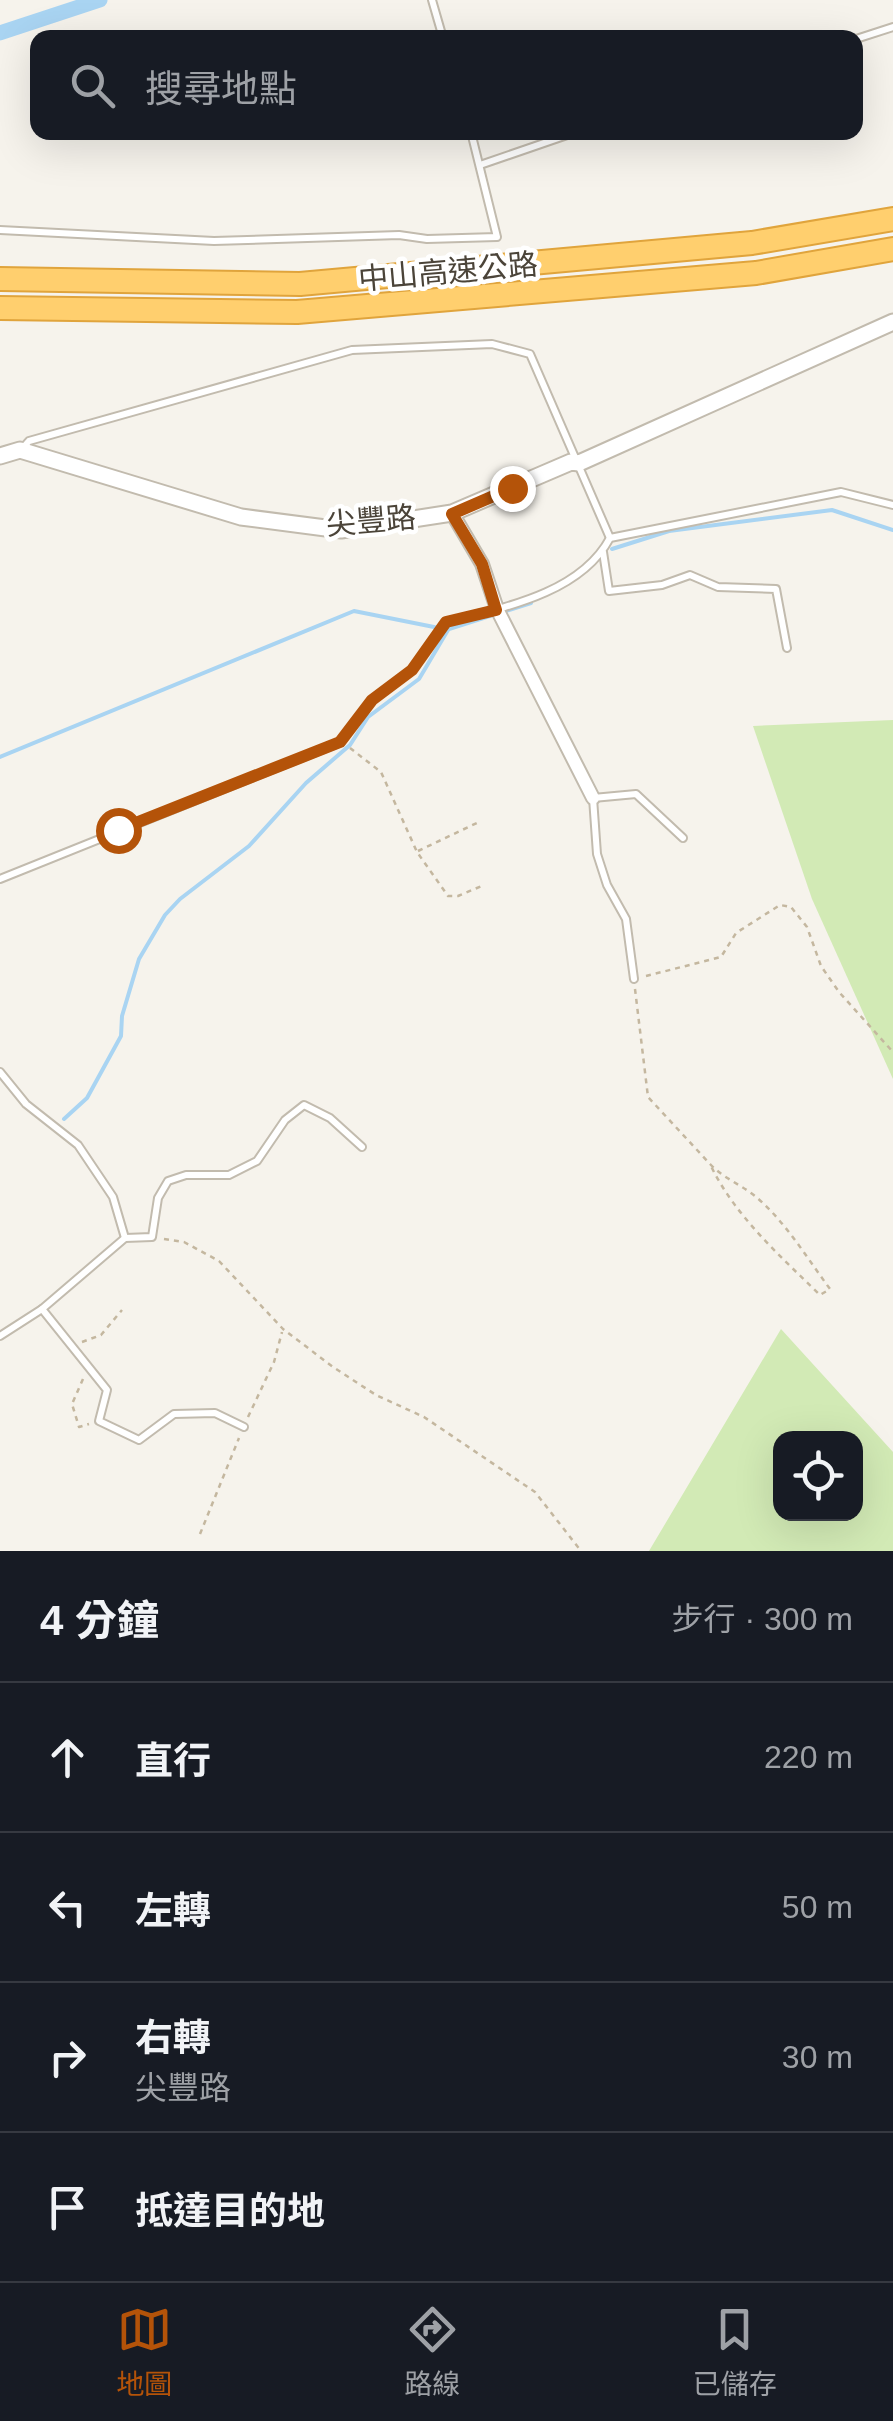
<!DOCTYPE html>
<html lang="zh-TW">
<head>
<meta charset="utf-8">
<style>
	:root { --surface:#171b24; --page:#20242c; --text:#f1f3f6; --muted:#9ea1a6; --line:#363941; --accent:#b45309 }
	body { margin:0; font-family:Helvetica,"Noto Sans TC",sans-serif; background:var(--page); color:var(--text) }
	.controls { position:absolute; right:30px; bottom:30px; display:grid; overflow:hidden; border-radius:20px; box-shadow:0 10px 40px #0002 }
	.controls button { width:90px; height:90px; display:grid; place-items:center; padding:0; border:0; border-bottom:2px solid var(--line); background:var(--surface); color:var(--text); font:50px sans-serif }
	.stop { position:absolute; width:30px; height:30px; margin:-22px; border:8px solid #b45309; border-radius:50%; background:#fff }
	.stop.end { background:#b45309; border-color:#fff; box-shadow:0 2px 10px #0008 }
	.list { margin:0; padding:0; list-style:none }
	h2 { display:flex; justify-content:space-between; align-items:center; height:130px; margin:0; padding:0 40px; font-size:42px }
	h2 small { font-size:32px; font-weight:400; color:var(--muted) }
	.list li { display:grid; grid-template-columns:65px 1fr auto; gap:30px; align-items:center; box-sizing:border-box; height:150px; padding:0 40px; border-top:2px solid var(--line) }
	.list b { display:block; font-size:38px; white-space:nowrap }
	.list p { margin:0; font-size:32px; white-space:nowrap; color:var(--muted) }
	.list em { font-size:32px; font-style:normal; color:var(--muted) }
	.icon { flex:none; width:55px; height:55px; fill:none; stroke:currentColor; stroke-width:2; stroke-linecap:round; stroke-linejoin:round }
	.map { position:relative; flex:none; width:893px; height:1551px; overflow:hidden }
	.search { position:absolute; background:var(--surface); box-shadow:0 10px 40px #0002; left:30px; right:30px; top:30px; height:110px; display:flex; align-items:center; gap:25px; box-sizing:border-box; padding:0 35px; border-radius:20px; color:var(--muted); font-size:38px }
	.sheet { height:730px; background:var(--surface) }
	nav { display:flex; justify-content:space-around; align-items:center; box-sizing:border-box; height:140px; border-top:2px solid var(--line); background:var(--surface); font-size:28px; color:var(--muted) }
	nav a { display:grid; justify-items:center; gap:5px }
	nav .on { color:var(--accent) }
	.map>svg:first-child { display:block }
	.green { fill:#d2eab5; fill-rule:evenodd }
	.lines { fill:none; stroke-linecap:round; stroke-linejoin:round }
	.stream { stroke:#a9d4f2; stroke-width:4 }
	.canal { stroke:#a9d4f2; stroke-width:15 }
	.service-casing { stroke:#c2bbae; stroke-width:10 }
	.minor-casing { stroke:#c2bbae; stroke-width:16 }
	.tertiary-casing { stroke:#c2bbae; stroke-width:19 }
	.motorway-casing { stroke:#e0a43c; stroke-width:26 }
	.path { stroke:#c4b79f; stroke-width:2.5; stroke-dasharray:5 5; stroke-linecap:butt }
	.service { stroke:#fff; stroke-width:6 }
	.minor { stroke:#fff; stroke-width:12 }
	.tertiary { stroke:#fff; stroke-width:15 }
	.motorway { stroke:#ffcf6e; stroke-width:22 }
	.route { stroke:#b45309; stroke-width:12 }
	.labels { text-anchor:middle; stroke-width:9; stroke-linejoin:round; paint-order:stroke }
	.street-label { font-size:30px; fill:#4b4439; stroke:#fff }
</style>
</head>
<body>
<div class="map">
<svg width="893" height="1551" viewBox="0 0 893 1551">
	<rect width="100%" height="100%" fill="#f6f3ec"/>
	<!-- green -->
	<g class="green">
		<path d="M 893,720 L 893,1079 L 812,899 L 753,726 Z"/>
		<path d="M 781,1329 L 893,1452 L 893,1551 L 649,1551 ZM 780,1438 L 856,1438 L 856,1514 L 780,1514 Z"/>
	</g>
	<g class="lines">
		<!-- stream -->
		<g class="stream">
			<path d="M 612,549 L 669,531 L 832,510 L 893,530"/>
			<path d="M 449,629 L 531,603"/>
			<path d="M 0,757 L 354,611 L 439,628"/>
			<path d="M 64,1119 L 87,1098 L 121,1036 L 122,1016 L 139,959 L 165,915 L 180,899 L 249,846 L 306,783 L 350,745 L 368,717 L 419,679 L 448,630"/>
		</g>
		<!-- canal -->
		<path class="canal" d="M 0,33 L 100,0"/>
		<defs>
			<g id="service">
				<path d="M 432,0 L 443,38"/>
				<path d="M 856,39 L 893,27"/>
				<path d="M 480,165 L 576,132"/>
				<path d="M 0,230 L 214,241 L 399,235 L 427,239 L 497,237 L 471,132"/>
				<path d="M 21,450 L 29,441 L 352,350 L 492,344 L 530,354 L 610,538"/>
				<path d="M 603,552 L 609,591 L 662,585 L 690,575 L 718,587 L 776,589 L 787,648"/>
				<path d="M 0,879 L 341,742 L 372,700 L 412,670 L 446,622 C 502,608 580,594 610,538 L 841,492 L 893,505"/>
				<path d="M 634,979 L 626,919 L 607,885 L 597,854 L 593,798 L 636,794 L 683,838"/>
				<path d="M 0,1072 L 26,1104 L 78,1145 L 113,1197 L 125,1238"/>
				<path d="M 42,1309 L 107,1390 L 99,1421 L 139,1440 L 174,1414 L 215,1413 L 244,1427"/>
				<path d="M 0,1336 L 42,1309 L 125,1238 L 152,1237 L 158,1198 L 168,1181 L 186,1175 L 229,1175 L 257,1161 L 285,1120 L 304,1105 L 330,1118 L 362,1147"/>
			</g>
			<path id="minor" d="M 452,513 L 482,564 L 497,609 L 593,798"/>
			<path id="tertiary" d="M 0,456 L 20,450 L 241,517 L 341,530 L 452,513 L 571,462 L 579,463 L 893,322"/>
			<g id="motorway">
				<path d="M 0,279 L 300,284 L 752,243 L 893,219"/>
				<path d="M 0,308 L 297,312 L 756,273 L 893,249"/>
			</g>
		</defs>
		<!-- service casing -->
		<use href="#service" class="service-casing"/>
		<!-- minor casing -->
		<use href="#minor" class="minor-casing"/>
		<!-- tertiary casing -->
		<use href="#tertiary" class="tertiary-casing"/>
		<!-- motorway casing -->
		<use href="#motorway" class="motorway-casing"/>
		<!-- path -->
		<g class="path">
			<path d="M 350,748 L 381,772 L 417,852 L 448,896 L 458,896 L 484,885"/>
			<path d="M 418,851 L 481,821"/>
			<path d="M 646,976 L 721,957 L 736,933 L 780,905 L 791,907 L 807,927 L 821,966 L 839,992 L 893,1052"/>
			<path d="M 635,989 L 648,1097 L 710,1164 C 723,1178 740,1184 755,1196 C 785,1221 807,1258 830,1289 L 820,1295 C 779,1255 734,1215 710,1164"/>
			<path d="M 164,1239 L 184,1242 L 219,1261 L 283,1329 L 333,1367 L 376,1395 L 424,1417 L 535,1492 L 581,1551"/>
			<path d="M 82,1342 L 101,1335 L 122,1310"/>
			<path d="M 83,1379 L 72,1404 L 79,1427 L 89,1424"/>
			<path d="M 248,1417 L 274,1362 L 282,1332"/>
			<path d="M 200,1534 L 239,1438"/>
		</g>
		<!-- service -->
		<use href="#service" class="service"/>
		<!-- minor -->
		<use href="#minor" class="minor"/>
		<!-- tertiary -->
		<use href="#tertiary" class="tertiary"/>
		<!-- motorway -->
		<use href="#motorway" class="motorway"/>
	</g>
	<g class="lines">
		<!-- route -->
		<path class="route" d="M 118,830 L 340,742 L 372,700 L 412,670 L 446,622 L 496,610 L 482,564 L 452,514 L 512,488"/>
	</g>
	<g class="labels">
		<!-- street labels -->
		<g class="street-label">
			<text transform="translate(448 272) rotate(-5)" y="10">中山高速公路</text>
			<text transform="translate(371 521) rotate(-5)" y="10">尖豐路</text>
		</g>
	</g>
</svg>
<div class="controls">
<button><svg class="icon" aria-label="locate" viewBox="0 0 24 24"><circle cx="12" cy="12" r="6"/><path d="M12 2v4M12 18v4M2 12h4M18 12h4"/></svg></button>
</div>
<div class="stop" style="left:118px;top:830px"></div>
<div class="stop end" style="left:512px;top:488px"></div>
<div class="search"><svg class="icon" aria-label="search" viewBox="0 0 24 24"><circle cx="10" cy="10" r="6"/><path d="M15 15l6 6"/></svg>搜尋地點</div>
</div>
<section class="sheet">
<h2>4 分鐘<small>步行 · 300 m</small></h2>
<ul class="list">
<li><svg class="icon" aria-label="ahead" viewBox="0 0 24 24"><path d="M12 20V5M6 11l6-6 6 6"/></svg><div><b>直行</b></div><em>220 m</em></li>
<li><svg class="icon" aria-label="left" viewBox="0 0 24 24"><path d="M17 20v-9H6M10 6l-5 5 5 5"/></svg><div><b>左轉</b></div><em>50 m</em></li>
<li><svg class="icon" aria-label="right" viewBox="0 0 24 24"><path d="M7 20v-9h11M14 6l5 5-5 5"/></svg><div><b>右轉</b><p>尖豐路</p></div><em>30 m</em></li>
<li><svg class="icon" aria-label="arrive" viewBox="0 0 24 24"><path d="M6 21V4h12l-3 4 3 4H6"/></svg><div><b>抵達目的地</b></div></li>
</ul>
</section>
<nav>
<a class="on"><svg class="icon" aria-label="map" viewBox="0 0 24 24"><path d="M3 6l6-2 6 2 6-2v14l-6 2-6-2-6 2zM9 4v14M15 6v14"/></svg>地圖</a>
<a><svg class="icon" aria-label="directions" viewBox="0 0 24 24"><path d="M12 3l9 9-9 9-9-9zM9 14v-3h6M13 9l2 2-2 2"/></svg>路線</a>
<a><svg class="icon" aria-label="saved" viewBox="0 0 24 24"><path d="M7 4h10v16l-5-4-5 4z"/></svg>已儲存</a>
</nav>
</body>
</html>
